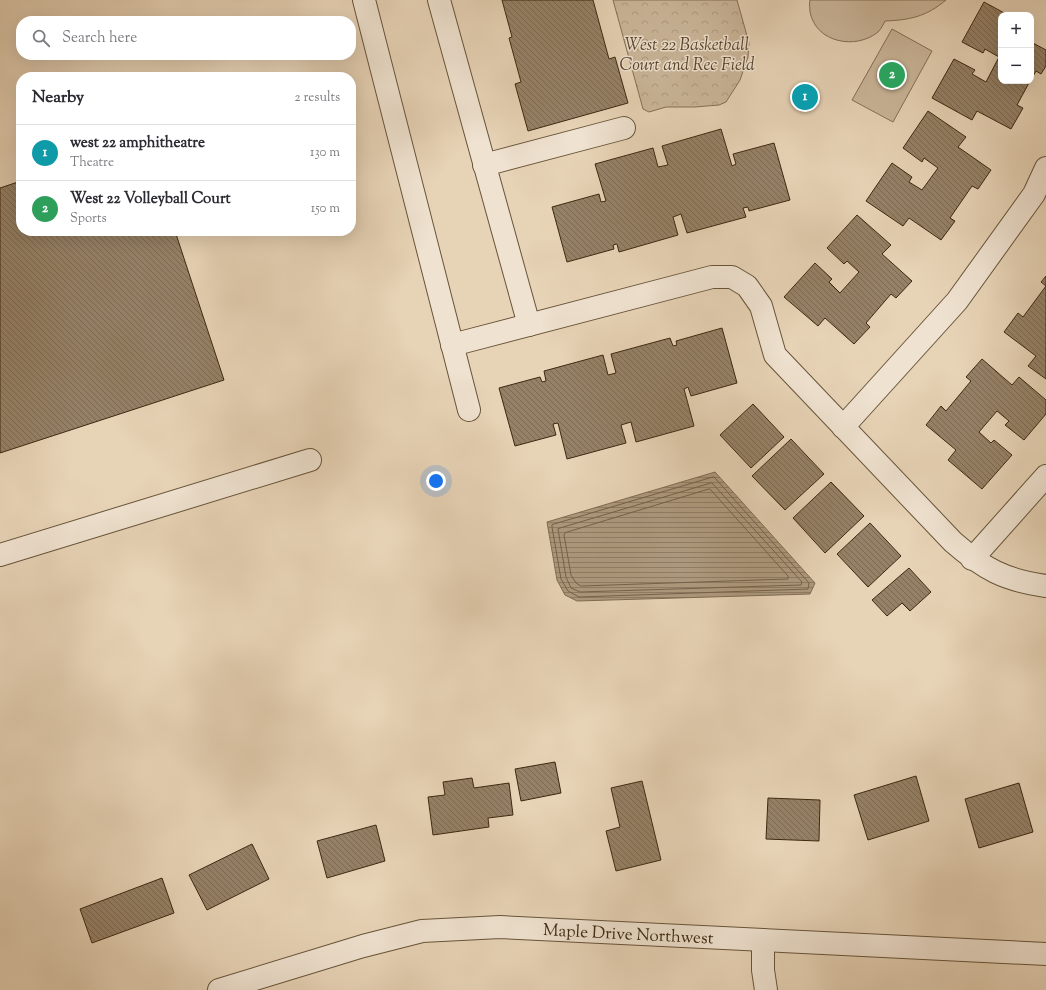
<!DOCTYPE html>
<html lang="en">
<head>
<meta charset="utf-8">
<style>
	:root { --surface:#fff; --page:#f7f7f7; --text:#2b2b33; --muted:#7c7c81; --line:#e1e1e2; --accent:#d93025 }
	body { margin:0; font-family:"Sorts Mill Goudy",serif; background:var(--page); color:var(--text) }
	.controls { position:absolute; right:12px; top:12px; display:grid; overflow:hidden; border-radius:8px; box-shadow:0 4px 16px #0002 }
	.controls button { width:36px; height:36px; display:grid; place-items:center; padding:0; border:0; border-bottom:1px solid var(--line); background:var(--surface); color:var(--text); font:20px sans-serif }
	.you { position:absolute; left:436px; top:481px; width:14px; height:14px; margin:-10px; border:3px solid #fff; border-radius:50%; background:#1a73e8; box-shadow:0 0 0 6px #1a73e833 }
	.badge { display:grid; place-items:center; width:26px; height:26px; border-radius:50%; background:var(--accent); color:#fff; font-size:13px; font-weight:700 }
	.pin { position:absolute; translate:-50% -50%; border:2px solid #fff; box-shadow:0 1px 4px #0006 }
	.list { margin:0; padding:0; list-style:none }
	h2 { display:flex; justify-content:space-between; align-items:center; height:52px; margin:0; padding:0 16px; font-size:17px }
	h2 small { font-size:13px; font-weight:400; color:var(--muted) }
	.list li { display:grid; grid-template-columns:26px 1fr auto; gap:12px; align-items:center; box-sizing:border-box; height:56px; padding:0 16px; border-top:1px solid var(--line) }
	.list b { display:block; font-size:15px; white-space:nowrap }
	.list p { margin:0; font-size:13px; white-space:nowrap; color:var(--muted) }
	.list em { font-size:13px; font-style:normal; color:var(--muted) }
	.icon { flex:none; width:22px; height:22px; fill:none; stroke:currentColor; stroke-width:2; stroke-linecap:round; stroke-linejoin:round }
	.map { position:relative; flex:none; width:1046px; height:990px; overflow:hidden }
	.search { position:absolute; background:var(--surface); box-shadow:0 4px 16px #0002; left:16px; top:16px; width:340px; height:44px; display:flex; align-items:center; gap:10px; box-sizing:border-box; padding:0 14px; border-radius:16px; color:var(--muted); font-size:15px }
	.panel { position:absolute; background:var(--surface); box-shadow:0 4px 16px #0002; left:16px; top:72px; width:340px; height:164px; border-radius:16px }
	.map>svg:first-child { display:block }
	.park { fill:url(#park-crowns); stroke:#847056 }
	.garden { fill:#cab69a; stroke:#847056 }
	.water { fill:url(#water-rules); stroke:#806c52 }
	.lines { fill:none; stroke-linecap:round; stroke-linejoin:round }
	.shore { stroke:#756148; stroke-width:1 }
	.building { fill:url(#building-back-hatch); stroke:#3d2911 }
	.minor-casing { stroke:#68543a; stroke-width:24 }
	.minor { stroke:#efe2d0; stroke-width:22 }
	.labels { text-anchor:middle; stroke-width:3; stroke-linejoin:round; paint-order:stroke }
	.park-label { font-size:17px; font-style:italic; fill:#59452c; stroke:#efe2d0 }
	.street-label { font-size:17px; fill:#3d2911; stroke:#efe2d0 }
</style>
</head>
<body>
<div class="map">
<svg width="1046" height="990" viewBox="0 0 1046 990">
	<defs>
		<pattern id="park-crowns" width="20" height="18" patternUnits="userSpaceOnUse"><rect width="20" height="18" fill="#cab69a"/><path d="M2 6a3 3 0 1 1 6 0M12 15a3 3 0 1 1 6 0" fill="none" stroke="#ae9c84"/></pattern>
		<pattern id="water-rules" width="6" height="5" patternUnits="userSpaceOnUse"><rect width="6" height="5" fill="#ad997e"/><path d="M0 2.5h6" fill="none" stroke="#8e7d66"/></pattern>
		<pattern id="building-back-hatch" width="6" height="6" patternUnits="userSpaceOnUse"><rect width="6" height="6" fill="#958167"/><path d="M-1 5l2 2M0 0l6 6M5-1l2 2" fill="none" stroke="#7b6a53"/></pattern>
	</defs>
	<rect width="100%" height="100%" fill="#e7d3b6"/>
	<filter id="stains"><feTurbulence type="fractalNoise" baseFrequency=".005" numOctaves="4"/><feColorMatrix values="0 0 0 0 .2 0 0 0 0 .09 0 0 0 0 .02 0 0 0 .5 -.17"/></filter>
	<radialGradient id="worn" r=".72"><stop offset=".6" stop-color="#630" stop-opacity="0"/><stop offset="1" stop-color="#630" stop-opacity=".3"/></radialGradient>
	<!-- park -->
	<path class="park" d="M 613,0 L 737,0 L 749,43 L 748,57 L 740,80 L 726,102 L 719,105 L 695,107 L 666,107 L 649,112 L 643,109 Z"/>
	<!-- garden -->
	<g class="garden">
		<path d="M 810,0 L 946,0 C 926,17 909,20 885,21 C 883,25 881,29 878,32 C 856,50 816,43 810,12 C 810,8 809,4 810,0 Z"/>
		<path d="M 892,29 L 932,51 L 893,122 L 852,100 Z"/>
	</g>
	<!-- water -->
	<path class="water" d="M 715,472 L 815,583 L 810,594 L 577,601 L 565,595 L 557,580 L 547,522 Z"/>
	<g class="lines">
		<!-- shore -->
		<g class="shore">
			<path d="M 714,477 L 809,583 L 808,589 L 579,597 L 568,591 L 561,579 L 552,527 L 552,525 Z"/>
			<path d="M 712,483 L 802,582 L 801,585 L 580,592 L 571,588 L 566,577 L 558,529 Z"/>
			<path d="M 710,489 L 788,576 L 788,579 L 581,586 L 576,583 L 571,575 L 564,535 L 565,533 Z"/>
		</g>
	</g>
	<!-- building -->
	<g class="building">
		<path d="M 502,0 L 593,0 L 609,59 L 615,57 L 628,103 L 528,131 L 515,84 L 521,82 L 509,38 L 512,37 Z"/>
		<path d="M 984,2 L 1008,15 L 1001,15 L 1001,81 L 1030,81 L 1017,105 L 1023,108 L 1011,129 L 977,111 L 972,120 L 932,98 L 954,59 L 975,70 L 972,74 L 986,82 L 999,57 L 985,49 L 983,53 L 962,42 Z"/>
		<path d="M 1031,42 L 1046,50 L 1046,66 L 1041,74 L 1036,71 L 1031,80 Z"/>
		<path d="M 928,111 L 966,137 L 958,147 L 991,170 L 978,189 L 972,186 L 950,218 L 955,221 L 941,240 L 909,218 L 903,226 L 866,201 L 892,163 L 912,177 L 909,182 L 922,190 L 938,168 L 924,158 L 922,162 L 903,148 Z"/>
		<path d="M 721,129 L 732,166 L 736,164 L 733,154 L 774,143 L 790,200 L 749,211 L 748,207 L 743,208 L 746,217 L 687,233 L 681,214 L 673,217 L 678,235 L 619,252 L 617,244 L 613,245 L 614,249 L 567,262 L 552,207 L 599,194 L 601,202 L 606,201 L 595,164 L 653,148 L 658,167 L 668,165 L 662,146 Z"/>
		<path d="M 21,181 L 21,231 L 175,231 L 224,380 L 0,453 L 0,188 Z"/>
		<path d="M 857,215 L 891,245 L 882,254 L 912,281 L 896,298 L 891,294 L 866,323 L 870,327 L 854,344 L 825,318 L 818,326 L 784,297 L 815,263 L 832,279 L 829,282 L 840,293 L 859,272 L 847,261 L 844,264 L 827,248 Z"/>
		<path d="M 1046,276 L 1046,379 L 1028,366 L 1036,356 L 1004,332 L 1018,313 L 1023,317 L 1046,286 L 1041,282 Z"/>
		<path d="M 722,328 L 737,383 L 691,396 L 688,387 L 684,389 L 694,426 L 636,442 L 631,422 L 621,425 L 626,443 L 567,459 L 558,423 L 553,424 L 556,435 L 515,446 L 499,388 L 540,377 L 542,382 L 546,381 L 544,371 L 603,355 L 608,375 L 616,373 L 611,354 L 670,338 L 673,346 L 677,345 L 676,341 Z"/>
		<path d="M 982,359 L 1012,385 L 1019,377 L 1046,400 L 1046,414 L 1024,440 L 1005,425 L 1009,421 L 997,411 L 979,432 L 991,443 L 994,440 L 1012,455 L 982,489 L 948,460 L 956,450 L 926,425 L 941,406 L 946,411 L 971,381 L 966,377 Z"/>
		<path d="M 753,404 L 784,437 L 751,468 L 720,435 Z"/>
		<path d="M 791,439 L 824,474 L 785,510 L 752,476 Z"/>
		<path d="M 831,482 L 864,516 L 825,553 L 793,518 Z"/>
		<path d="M 870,523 L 901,556 L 868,587 L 837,554 Z"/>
		<path d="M 909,568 L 931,592 L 910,611 L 902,603 L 887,616 L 872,600 Z"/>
		<path d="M 555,762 L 561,793 L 521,801 L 515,769 Z"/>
		<path d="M 916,776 L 929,821 L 868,840 L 854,795 Z"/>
		<path d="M 472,778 L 474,788 L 509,783 L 513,815 L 488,818 L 489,827 L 433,835 L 428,797 L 445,795 L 443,782 Z"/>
		<path d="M 642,781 L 661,860 L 616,871 L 606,831 L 620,827 L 611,788 Z"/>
		<path d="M 1019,783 L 1033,832 L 979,848 L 965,799 Z"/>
		<path d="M 768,798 L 820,800 L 819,841 L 766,839 Z"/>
		<path d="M 376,825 L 385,861 L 327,878 L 317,841 Z"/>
		<path d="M 252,844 L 269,879 L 207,910 L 189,875 Z"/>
		<path d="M 162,878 L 174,913 L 92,943 L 80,909 Z"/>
	</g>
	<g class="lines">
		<defs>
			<g id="minor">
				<path d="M 364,0 L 469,410"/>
				<path d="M 439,0 L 529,325"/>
				<path d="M 484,165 L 624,128"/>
				<path d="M 452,345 L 712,277 L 732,277 L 747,286 L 761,306 L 775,355 L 953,542 C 984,569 1004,580 1046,586"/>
				<path d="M 843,427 L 957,301 L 1034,194 L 1046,168"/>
				<path d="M 0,555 L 310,460"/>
				<path d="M 972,559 L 1046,476"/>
				<path d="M 763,940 L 763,970 L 766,990"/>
				<path id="s1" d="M 219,990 L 363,946 L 422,931 L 500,927 L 1046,954"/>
			</g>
		</defs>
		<!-- minor casing -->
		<use href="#minor" class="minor-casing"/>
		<!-- minor -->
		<use href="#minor" class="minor"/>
	</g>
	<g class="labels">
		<!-- park labels -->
		<g class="park-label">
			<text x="687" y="50">West 22 Basketball<tspan x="687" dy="20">Court and Rec Field</tspan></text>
		</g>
		<!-- street labels -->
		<g class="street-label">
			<text dy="6" stroke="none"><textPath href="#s1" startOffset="418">Maple Drive Northwest</textPath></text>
		</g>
	</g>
	<rect width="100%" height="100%" filter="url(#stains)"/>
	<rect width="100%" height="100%" fill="url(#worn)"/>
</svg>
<div class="controls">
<button>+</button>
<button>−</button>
</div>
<div class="you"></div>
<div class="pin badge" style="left:805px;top:97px;background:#0f9aa8">1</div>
<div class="pin badge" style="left:892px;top:75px;background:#2e9e5b">2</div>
<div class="search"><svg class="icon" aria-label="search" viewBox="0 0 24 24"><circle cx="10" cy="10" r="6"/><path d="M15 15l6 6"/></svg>Search here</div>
<section class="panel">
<h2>Nearby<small>2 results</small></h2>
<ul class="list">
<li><span class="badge" style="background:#0f9aa8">1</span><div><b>west 22 amphitheatre</b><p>Theatre</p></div><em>130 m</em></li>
<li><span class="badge" style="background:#2e9e5b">2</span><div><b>West 22 Volleyball Court</b><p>Sports</p></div><em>150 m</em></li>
</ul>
</section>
</div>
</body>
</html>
